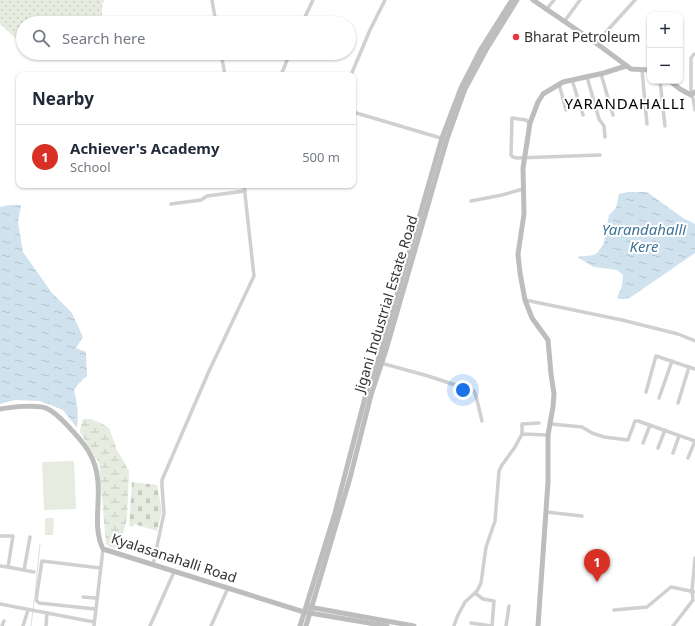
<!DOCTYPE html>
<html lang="en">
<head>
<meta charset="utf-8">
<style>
	:root { --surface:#fff; --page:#f2f2f3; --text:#1f2937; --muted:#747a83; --line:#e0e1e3; --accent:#d93025 }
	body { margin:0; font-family:"Noto Sans",sans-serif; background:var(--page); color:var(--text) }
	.controls { position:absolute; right:12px; top:12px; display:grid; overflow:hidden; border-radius:8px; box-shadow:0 1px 3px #0004 }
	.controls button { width:36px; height:36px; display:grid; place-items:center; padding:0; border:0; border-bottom:1px solid var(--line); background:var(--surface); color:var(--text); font:20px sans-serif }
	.you { position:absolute; left:463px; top:390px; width:14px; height:14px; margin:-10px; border:3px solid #fff; border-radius:50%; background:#1a73e8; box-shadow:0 0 0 6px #1a73e833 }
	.badge { display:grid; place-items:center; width:26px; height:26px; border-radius:50%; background:var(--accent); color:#fff; font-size:13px; font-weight:700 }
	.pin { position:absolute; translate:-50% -33px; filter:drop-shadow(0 1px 2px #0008) }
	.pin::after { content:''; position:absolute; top:21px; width:14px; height:12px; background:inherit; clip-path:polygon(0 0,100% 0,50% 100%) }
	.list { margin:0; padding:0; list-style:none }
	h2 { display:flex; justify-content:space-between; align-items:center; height:52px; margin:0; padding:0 16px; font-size:17px }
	h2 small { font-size:13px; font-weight:400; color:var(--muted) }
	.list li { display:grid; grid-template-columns:26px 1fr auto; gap:12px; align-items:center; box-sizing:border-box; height:64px; padding:0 16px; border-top:1px solid var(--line) }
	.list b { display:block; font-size:15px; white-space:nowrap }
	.list p { margin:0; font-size:13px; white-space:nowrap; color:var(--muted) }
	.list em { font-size:13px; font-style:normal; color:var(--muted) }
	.icon { flex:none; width:22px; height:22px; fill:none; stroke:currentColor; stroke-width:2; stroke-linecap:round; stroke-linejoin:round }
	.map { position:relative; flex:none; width:695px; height:626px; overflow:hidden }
	.search { position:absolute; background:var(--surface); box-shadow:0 1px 3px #0004; left:16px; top:16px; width:340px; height:44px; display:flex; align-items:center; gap:10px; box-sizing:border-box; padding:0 14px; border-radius:22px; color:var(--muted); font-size:15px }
	.panel { position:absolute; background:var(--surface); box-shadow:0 1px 3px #0004; left:16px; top:72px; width:340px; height:116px; border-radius:8px }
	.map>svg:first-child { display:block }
	.grass { fill:url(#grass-dots) }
	.wetland { fill:url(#wetland-marsh) }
	.cemetery { fill:url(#cemetery-stones) }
	.park { fill:#e6ecdf }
	.water { fill:url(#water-ripples) }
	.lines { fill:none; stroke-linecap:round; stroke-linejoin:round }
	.stream { stroke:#cfe2ee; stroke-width:1 }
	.street { stroke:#d0d0d0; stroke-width:3.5 }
	.secondary { stroke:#bdbdbd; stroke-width:5 }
	.poi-dot { fill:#e63946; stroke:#fff; stroke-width:1.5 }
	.labels { text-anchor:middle; stroke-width:4; stroke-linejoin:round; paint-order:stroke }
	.poi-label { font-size:14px; fill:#333; stroke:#fff; text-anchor:start }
	.street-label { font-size:14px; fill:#333; stroke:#fff }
	.neighbourhood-label { font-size:15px; letter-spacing:1px; fill:#000; stroke:#fff }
	.water-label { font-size:15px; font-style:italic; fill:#3f7597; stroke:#fff }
</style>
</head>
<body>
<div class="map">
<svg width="695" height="626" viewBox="0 0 695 626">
	<defs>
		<pattern id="grass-dots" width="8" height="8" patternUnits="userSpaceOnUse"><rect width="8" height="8" fill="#e6ecdf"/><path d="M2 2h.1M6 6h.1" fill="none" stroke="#c6cbc0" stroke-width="1.8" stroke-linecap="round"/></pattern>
		<pattern id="wetland-marsh" width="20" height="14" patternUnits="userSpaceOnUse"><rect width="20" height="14" fill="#e6ecdf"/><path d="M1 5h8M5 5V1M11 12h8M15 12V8" fill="none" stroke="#c6cbc0"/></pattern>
		<pattern id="cemetery-stones" width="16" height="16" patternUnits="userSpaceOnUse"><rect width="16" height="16" fill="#e6ecdf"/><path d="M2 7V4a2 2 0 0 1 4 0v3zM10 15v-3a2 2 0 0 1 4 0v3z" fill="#c6cbc0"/></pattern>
		<pattern id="water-ripples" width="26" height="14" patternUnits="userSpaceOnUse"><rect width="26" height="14" fill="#cfe2ee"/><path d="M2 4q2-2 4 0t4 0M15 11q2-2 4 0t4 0" fill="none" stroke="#b2c2cd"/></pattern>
	</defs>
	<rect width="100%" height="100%" fill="#fff"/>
	<!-- grass -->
	<path class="grass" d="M 0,0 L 105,0 L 102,4 L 102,23 L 23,23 L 23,45 L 0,24 Z"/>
	<!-- wetland -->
	<path class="wetland" d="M 83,419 L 91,419 L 101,423 L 109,428 L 117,450 L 129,471 L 127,519 L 119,549 L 110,547 L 106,544 L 99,463 L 80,432 L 81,425 Z"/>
	<!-- cemetery -->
	<path class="cemetery" d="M 132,482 L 157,485 L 162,510 L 157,531 L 134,524 L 133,527 L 129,526 Z"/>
	<!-- park -->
	<g class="park">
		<path d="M 74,461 L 76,509 L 44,510 L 42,462 Z"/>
		<path d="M 45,518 L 54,518 L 53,535 L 45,535 Z"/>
	</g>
	<!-- water -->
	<g class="water">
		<path d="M 628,192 L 647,192 L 683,218 L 695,224 L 695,253 L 631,297 C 626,299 623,300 617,298 L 622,286 L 623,275 L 617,270 L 594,267 L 577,257 L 594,255 L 598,252 L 604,243 L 609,215 L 616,208 L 619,194 Z"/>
		<path d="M 10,205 L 21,205 L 18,222 L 23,252 L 52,293 L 72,313 L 83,337 L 76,348 L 86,352 L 87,376 L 79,383 L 74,390 C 77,403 79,414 77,428 L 63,410 L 40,401 L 15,400 L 0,404 L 0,207 Z"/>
	</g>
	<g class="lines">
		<!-- stream -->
		<g class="stream">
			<path d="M 35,596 L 40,544"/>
			<path d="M 31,626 L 34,601"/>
		</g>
		<!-- street -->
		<g class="street">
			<path d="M 212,0 L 216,23"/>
			<path d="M 546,10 L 554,0"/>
			<path d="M 564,22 L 580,0"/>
			<path d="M 302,23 L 313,0"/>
			<path d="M 596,43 L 635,0"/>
			<path d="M 221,53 L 225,75"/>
			<path d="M 694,54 L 691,58 L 691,95 L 693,98 L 695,110"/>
			<path d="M 642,70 L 647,124"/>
			<path d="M 601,74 L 613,115"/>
			<path d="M 281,75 L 290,53"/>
			<path d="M 351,75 L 370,30 L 385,0"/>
			<path d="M 587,77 L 599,119 L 604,126 L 605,137"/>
			<path d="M 572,80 L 583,115"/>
			<path d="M 660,81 L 665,126"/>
			<path d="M 559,84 L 566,110"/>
			<path d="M 353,112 L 444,139"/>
			<path d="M 530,124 L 526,120 L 512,118 L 511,155 L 513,157 L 517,158 L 600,155"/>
			<path d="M 471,201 L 502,195 L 523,189"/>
			<path d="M 171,204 L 201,200 L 207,196 L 245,191"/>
			<path d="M 525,300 L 622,320 L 678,334 L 695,341"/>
			<path d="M 381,363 L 428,376 L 474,391 L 476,396 L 482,421"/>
			<path d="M 646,392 L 656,356 L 695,369"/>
			<path d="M 659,398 L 672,361"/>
			<path d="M 678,403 L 689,367"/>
			<path d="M 551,424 L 582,427 L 592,433 L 604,437 L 628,440 L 635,421 L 638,421 L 695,441"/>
			<path d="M 522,434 L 522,424 L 539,423"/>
			<path d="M 643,443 L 650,425"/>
			<path d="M 658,448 L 665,430"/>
			<path d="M 673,453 L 679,436"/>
			<path d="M 688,458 L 695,441"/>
			<path d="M 546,512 L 582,516"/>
			<path d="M 0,536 L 13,536 L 8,567 L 34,572"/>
			<path d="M 153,565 L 164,513 L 162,486 L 162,480 L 209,371 L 254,276 L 244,185"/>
			<path d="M 0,566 L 8,567"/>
			<path d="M 24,570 L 30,537"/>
			<path d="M 475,593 L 483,599 L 494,601 L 492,626"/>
			<path d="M 83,597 L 96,598"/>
			<path d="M 0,604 L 94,622"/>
			<path d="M 95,609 L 39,603 L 36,600 L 42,561 L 100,568"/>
			<path d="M 614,610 L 647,607 L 671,587 L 695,592"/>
			<path d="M 471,623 L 492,626"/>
			<path d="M 2,626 L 4,621"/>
			<path d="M 23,626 L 28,610"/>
			<path d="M 46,626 L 47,613"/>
			<path d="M 94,626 L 103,549"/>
			<path d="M 150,626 L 174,572"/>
			<path d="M 211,626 L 228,588"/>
			<path d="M 454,626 L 457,617 L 465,602 L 477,591 L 481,583 L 486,547 L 495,521 L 499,471 L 502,465 L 515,447 L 522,434 L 548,435"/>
			<path d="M 506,626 L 509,606"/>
			<path d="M 673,626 L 693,600 L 692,591 L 695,558"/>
		</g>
		<!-- secondary -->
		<g class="secondary">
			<path d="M 533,0 L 596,43 L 631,69 L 650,70"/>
			<path d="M 670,81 L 680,89 L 691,95 L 695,92"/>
			<path d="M 0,409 C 10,407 39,404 48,409 C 56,413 61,419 67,425 C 84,443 96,456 98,482 C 100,504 93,529 103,549 L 304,612 L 387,626"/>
			<path d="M 309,607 L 414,626"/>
			<path d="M 300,626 L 335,513 L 366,394 L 380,354 L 442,138 L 461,88 L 481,49 L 512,0"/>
			<path d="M 306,626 L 350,478 L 371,395 L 386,350 L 447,139 L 465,89 L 486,50 L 517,0"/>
			<path d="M 538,626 L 548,482 L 548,435 L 553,407 L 554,394 L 551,374 L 548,340 L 532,318 L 525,300 L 520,273 L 518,254 L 524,214 L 523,168 L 530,123 L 538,102 L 543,94 L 563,82 L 604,73 L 626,66"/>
		</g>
	</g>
	<!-- markers -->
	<circle class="poi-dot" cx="516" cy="37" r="4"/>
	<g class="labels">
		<!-- poi labels -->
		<g class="poi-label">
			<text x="524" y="42">Bharat Petroleum</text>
		</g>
		<!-- street labels -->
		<g class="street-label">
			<text transform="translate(386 304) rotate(-73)" y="5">Jigani Industrial Estate Road</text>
			<text transform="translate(174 558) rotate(18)" y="5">Kyalasanahalli Road</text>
		</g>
		<!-- neighbourhood labels -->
		<g class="neighbourhood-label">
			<text x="625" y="109">YARANDAHALLI</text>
		</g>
		<!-- water labels -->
		<g class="water-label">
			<text x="644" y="235">Yarandahalli<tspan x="644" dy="17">Kere</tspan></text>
		</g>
	</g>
</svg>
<div class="controls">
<button>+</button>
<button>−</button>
</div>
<div class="you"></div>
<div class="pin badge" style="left:597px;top:582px">1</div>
<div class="search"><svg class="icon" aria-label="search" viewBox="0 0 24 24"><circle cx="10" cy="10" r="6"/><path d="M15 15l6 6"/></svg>Search here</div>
<section class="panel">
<h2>Nearby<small></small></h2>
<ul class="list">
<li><span class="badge">1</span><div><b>Achiever's Academy</b><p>School</p></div><em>500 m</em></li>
</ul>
</section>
</div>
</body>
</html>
